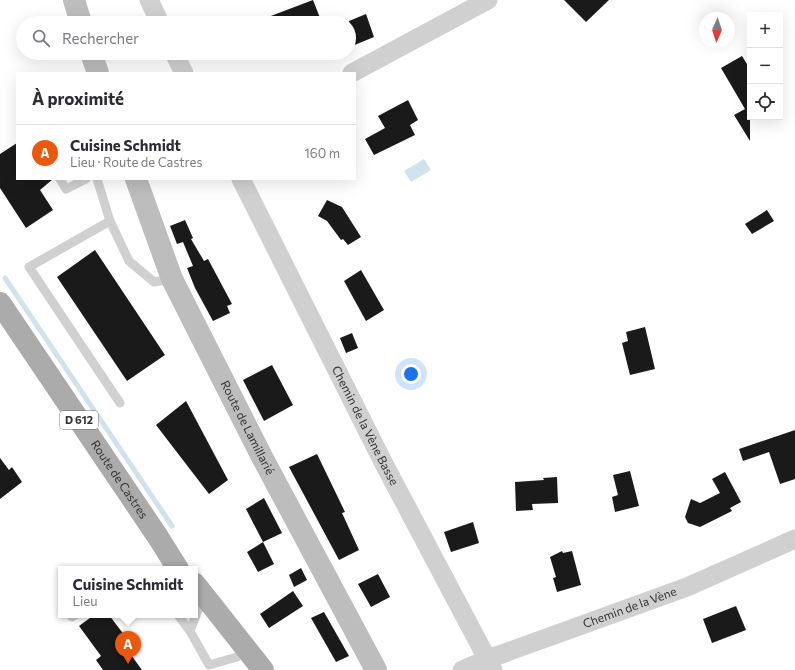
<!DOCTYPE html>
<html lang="fr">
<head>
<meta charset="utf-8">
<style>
	:root { --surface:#fff; --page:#f2f2f3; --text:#2b2b33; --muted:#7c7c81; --line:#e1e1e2; --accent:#ea580c }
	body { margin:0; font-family:Commissioner,sans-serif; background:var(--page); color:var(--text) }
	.controls { position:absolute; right:12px; top:12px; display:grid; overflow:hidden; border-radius:0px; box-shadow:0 4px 16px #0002 }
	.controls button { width:36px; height:36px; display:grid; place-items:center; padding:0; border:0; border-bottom:1px solid var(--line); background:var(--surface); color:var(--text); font:20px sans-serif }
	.compass { position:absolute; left:699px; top:12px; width:36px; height:36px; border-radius:50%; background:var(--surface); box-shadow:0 4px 16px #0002; rotate:183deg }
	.you { position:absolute; left:411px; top:374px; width:14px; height:14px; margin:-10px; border:3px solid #fff; border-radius:50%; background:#1a73e8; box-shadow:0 0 0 6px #1a73e833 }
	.badge { display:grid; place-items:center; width:26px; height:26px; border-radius:50%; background:var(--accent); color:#fff; font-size:13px; font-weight:700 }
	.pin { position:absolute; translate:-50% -33px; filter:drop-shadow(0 1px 2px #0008) }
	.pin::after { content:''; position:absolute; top:21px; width:14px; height:12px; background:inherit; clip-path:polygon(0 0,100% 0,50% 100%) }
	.popup { position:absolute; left:58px; top:566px; width:140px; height:52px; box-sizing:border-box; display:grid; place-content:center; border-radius:0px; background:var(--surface); filter:drop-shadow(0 1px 3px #0005); font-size:13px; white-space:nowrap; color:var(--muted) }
	.popup b { font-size:15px; color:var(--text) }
	.popup::after { content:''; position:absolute; left:50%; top:100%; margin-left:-8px; border:8px solid transparent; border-top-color:var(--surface) }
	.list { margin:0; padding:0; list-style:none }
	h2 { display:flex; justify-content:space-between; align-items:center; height:52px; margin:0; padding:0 16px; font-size:17px }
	h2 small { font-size:13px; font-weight:400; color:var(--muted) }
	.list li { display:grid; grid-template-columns:26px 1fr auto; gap:12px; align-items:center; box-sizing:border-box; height:56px; padding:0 16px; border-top:1px solid var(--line) }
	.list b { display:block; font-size:15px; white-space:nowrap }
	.list p { margin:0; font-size:13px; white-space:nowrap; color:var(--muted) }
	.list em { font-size:13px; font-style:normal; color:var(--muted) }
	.icon { flex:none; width:22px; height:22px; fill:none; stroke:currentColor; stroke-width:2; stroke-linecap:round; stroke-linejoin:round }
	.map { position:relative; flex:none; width:795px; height:670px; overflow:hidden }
	.search { position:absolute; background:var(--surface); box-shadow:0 4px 16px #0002; left:16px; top:16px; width:340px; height:44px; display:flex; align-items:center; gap:10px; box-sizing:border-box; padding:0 14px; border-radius:22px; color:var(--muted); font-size:15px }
	.panel { position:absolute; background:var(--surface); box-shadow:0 4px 16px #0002; left:16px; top:72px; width:340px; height:108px; border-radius:0px }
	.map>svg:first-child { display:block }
	.water { fill:#cfe2ee }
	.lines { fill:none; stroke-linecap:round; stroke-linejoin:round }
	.stream { stroke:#cfe2ee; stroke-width:5 }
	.building { fill:#1a1a1a }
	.lane { stroke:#d0d0d0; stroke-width:9 }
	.street { stroke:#d0d0d0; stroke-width:19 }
	.secondary { stroke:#bdbdbd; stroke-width:22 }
	.primary { stroke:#ababab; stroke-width:22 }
	.labels { text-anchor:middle; stroke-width:4; stroke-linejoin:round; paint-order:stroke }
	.shield { fill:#fff; stroke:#707070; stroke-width:1 }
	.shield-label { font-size:11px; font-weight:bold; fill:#333 }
	.street-label { font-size:12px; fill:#333; stroke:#fff }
</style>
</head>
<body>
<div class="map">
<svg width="795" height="670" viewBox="0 0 795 670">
	<rect width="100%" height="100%" fill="#fff"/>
	<!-- water -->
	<path class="water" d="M 424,159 L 431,170 L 411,182 L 404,171 Z"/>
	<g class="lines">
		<!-- stream -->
		<path class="stream" d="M 5,278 L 172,526"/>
	</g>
	<!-- building -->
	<g class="building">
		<path d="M 313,0 L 322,23 L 255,23 L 255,22 Z"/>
		<path d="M 564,0 L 609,0 L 586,22 Z"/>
		<path d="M 366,14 L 374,37 L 352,46 L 349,38 L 349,21 Z"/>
		<path d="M 742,56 L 750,69 L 750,141 L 734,115 L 745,109 L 721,68 Z"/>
		<path d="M 408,100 L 418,120 L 410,125 L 415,135 L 374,155 L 365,139 L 385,128 L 378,116 Z"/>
		<path d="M 17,143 L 17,179 L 53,179 L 40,190 L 53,210 L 26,228 L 0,188 L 0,154 Z"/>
		<path d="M 327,200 L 342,207 L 361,237 L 348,245 L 343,239 L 341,240 L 327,221 L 318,216 Z"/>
		<path d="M 767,210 L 774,221 L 752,234 L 745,224 Z"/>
		<path d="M 185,220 L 193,238 L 191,239 L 204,261 L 208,259 L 232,304 L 227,306 L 230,313 L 213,321 L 195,288 L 187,268 L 193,266 L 183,242 L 177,244 L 170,226 Z"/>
		<path d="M 95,250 L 165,355 L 127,381 L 57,277 Z"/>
		<path d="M 361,270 L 384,310 L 366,321 L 344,281 Z"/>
		<path d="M 645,327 L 655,369 L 630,375 L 622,343 L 628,341 L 626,332 Z"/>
		<path d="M 352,333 L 358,348 L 346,353 L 340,338 Z"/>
		<path d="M 272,365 L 293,405 L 264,421 L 243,380 Z"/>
		<path d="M 186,401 L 228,480 L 209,494 L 156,425 Z"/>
		<path d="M 795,430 L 795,479 L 780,484 L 769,452 L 743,461 L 739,449 Z"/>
		<path d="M 317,454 L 345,512 L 342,513 L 359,550 L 339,560 L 289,467 Z"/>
		<path d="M 0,458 L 9,470 L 12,467 L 22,482 L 0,499 Z"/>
		<path d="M 630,471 L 639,506 L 615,512 L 612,497 L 618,495 L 613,475 Z"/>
		<path d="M 725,472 L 741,502 L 730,508 L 732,511 L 700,527 L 688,523 L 685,517 L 691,499 L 700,503 L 720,493 L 712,479 Z"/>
		<path d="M 557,477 L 558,503 L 532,504 L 533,510 L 516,511 L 515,482 L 544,480 L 543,478 Z"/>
		<path d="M 264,498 L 282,533 L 263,542 L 246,509 Z"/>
		<path d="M 473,522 L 479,543 L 451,552 L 444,532 Z"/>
		<path d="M 263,542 L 274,564 L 258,572 L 247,552 Z"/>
		<path d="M 562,551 L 563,553 L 572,551 L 581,585 L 557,592 L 553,578 L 556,577 L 550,557 Z"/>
		<path d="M 301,568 L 307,580 L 294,587 L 289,575 Z"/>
		<path d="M 378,574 L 390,597 L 371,607 L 358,584 Z"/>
		<path d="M 293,591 L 303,606 L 269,628 L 260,614 Z"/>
		<path d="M 736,606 L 746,630 L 712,643 L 703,619 Z"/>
		<path d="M 324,612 L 349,656 L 336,662 L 311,618 Z"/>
		<path d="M 94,615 L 109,615 L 131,644 L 126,648 L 142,670 L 103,670 L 96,660 L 101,656 L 79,626 Z"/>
	</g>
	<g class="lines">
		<!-- lane -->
		<g class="lane">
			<path d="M 60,179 L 66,189 L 86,179"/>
			<path d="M 97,179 L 110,221 L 129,261 L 154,282 L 172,279"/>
			<path d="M 110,221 L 29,267 L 120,403"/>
			<path d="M 200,605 L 190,631 L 209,665 L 237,657"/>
			<path d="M 178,615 L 190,631"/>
			<path d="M 72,617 L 75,615"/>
		</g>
		<!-- street -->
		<g class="street">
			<path d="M 149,0 L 160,23"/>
			<path d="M 174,53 L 184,73"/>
			<path d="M 352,73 L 488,0"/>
			<path id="s1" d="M 241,179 L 383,462 L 493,670"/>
			<path id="s2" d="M 462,670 L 488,659 L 687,587 L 795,539"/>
		</g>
		<!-- secondary -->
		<g class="secondary">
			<path d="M 74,0 L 81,23"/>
			<path d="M 91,53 L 98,73"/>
			<path id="s3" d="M 136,179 L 172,279 L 262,457 L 376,670"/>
		</g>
		<!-- primary -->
		<g class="primary">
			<path id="s4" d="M 0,303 L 158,537 L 178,569"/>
			<path d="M 195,584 L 263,670"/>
		</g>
	</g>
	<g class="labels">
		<!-- shield labels -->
		<rect class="shield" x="60" y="411" width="38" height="18" rx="3"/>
		<g class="shield-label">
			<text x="79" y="424">D 612</text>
		</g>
		<!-- street labels -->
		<g class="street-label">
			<text dy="4" stroke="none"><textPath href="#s1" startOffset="276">Chemin de la Vène Basse</textPath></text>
			<text dy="4" stroke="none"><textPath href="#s3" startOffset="273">Route de Lamillarié</textPath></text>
			<text dy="4" stroke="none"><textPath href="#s4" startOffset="213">Route de Castres</textPath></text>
			<text dy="4" stroke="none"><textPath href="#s2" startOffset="179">Chemin de la Vène</textPath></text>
		</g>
	</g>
</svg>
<div class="controls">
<button>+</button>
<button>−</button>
<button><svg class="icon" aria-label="locate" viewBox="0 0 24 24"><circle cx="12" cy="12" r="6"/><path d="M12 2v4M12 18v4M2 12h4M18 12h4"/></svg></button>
</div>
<svg class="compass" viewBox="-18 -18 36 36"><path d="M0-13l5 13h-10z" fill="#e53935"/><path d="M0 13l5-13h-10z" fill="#7c7c81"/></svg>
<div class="you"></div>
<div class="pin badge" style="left:128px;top:664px">A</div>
<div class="popup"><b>Cuisine Schmidt</b>Lieu</div>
<div class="search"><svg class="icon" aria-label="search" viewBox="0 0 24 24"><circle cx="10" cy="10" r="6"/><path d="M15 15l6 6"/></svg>Rechercher</div>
<section class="panel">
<h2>À proximité<small></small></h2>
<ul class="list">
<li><span class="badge">A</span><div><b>Cuisine Schmidt</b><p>Lieu · Route de Castres</p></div><em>160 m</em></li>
</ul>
</section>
</div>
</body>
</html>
